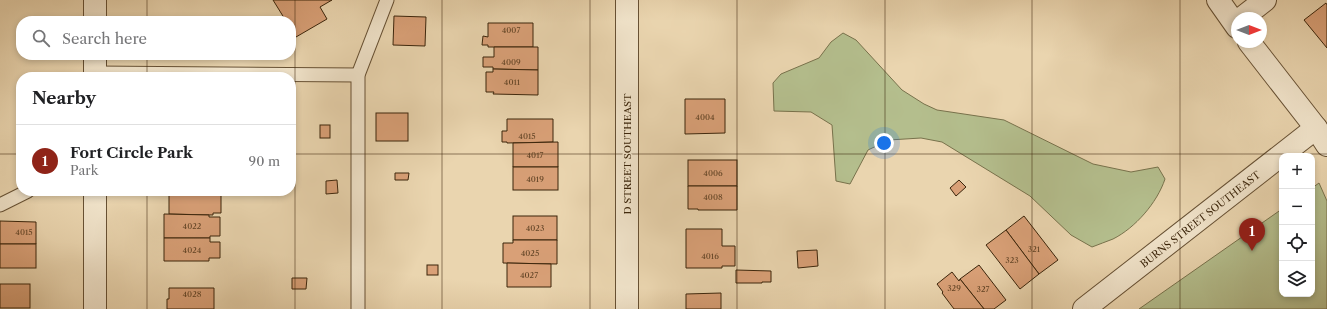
<!DOCTYPE html>
<html lang="en">
<head>
<meta charset="utf-8">
<style>
	:root { --surface:#fff; --page:#f6f6f6; --text:#202124; --muted:#757577; --line:#e0e0e0; --accent:#8f2418 }
	body { margin:0; font-family:"Libre Caslon Text",serif; background:var(--page); color:var(--text) }
	.controls { position:absolute; right:12px; bottom:12px; display:grid; overflow:hidden; border-radius:8px; box-shadow:0 2px 6px #0003 }
	.controls button { width:36px; height:36px; display:grid; place-items:center; padding:0; border:0; border-bottom:1px solid var(--line); background:var(--surface); color:var(--text); font:20px sans-serif }
	.compass { position:absolute; left:1231px; top:12px; width:36px; height:36px; border-radius:50%; background:var(--surface); box-shadow:0 2px 6px #0003; rotate:90deg }
	.you { position:absolute; left:884px; top:143px; width:14px; height:14px; margin:-10px; border:3px solid #fff; border-radius:50%; background:#1a73e8; box-shadow:0 0 0 6px #1a73e833 }
	.badge { display:grid; place-items:center; width:26px; height:26px; border-radius:50%; background:var(--accent); color:#fff; font-size:13px; font-weight:700 }
	.pin { position:absolute; translate:-50% -33px; filter:drop-shadow(0 1px 2px #0008) }
	.pin::after { content:''; position:absolute; top:21px; width:14px; height:12px; background:inherit; clip-path:polygon(0 0,100% 0,50% 100%) }
	.list { margin:0; padding:0; list-style:none }
	h2 { display:flex; justify-content:space-between; align-items:center; height:52px; margin:0; padding:0 16px; font-size:17px }
	h2 small { font-size:13px; font-weight:400; color:var(--muted) }
	.list li { display:grid; grid-template-columns:26px 1fr auto; gap:12px; align-items:center; box-sizing:border-box; height:72px; padding:0 16px; border-top:1px solid var(--line) }
	.list b { display:block; font-size:15px; white-space:nowrap }
	.list p { margin:0; font-size:13px; white-space:nowrap; color:var(--muted) }
	.list em { font-size:13px; font-style:normal; color:var(--muted) }
	.icon { flex:none; width:22px; height:22px; fill:none; stroke:currentColor; stroke-width:2; stroke-linecap:round; stroke-linejoin:round }
	.map { position:relative; flex:none; width:1327px; height:309px; overflow:hidden }
	.search { position:absolute; background:var(--surface); box-shadow:0 2px 6px #0003; left:16px; top:16px; width:280px; height:44px; display:flex; align-items:center; gap:10px; box-sizing:border-box; padding:0 14px; border-radius:16px; color:var(--muted); font-size:15px }
	.panel { position:absolute; background:var(--surface); box-shadow:0 2px 6px #0003; left:16px; top:72px; width:280px; height:124px; border-radius:16px }
	.map>svg:first-child { display:block }
	.green { fill:#b4be8d; stroke:#78724c }
	.building { fill:#d9a077; stroke:#3b250b }
	.lines { fill:none; stroke-linecap:round; stroke-linejoin:round }
	.service-casing { stroke:#675134; stroke-width:15 }
	.minor-casing { stroke:#675134; stroke-width:24 }
	.service { stroke:#f1e4cb; stroke-width:13 }
	.minor { stroke:#f1e4cb; stroke-width:22 }
	.grid { fill:none; stroke:#3b250b; stroke-width:1; stroke-opacity:0.55 }
	.labels { text-anchor:middle; stroke-width:3; stroke-linejoin:round; paint-order:stroke }
	.number-label { font-size:8px; fill:#624426 }
	.street-label { font-size:10px; fill:#3b250b; stroke:#f1e4cb }
</style>
</head>
<body>
<div class="map">
<svg width="1327" height="309" viewBox="0 0 1327 309">
	<rect width="100%" height="100%" fill="#ead5af"/>
	<filter id="stains"><feTurbulence type="fractalNoise" baseFrequency=".005" numOctaves="4"/><feColorMatrix values="0 0 0 0 .2 0 0 0 0 .09 0 0 0 0 .02 0 0 0 .5 -.17"/></filter>
	<radialGradient id="worn" r=".72"><stop offset=".6" stop-color="#630" stop-opacity="0"/><stop offset="1" stop-color="#630" stop-opacity=".3"/></radialGradient>
	<!-- green -->
	<g class="green">
		<path d="M 843,33 L 856,40 L 902,90 L 924,104 L 937,110 L 1004,120 L 1093,164 L 1131,172 L 1158,167 L 1165,179 C 1157,203 1135,228 1113,239 C 1106,242 1099,244 1092,247 L 1071,235 L 1030,196 L 942,142 L 921,138 L 889,140 L 868,150 L 850,184 L 836,181 L 832,125 L 811,112 L 774,111 L 773,83 L 781,74 L 819,58 L 831,42 Z"/>
		<path d="M 1319,183 L 1327,201 L 1327,309 L 1139,309 L 1282,209 L 1282,294 L 1312,294 L 1312,188 Z"/>
	</g>
	<!-- building -->
	<g class="building">
		<path d="M 273,0 L 332,0 L 320,7 L 327,19 L 296,37 L 291,29 L 291,21 L 286,21 Z"/>
		<path d="M 1326,3 L 1327,5 L 1327,48 L 1304,20 Z"/>
		<path d="M 394,16 L 426,17 L 425,46 L 393,45 Z"/>
		<path d="M 488,23 L 533,23 L 533,47 L 488,47 L 488,45 L 482,45 L 483,36 L 488,37 Z"/>
		<path d="M 494,47 L 538,47 L 538,70 L 493,69 L 493,67 L 483,67 L 483,57 L 494,57 Z"/>
		<path d="M 493,69 L 538,70 L 538,95 L 493,94 L 494,92 L 486,92 L 486,72 L 493,72 Z"/>
		<path d="M 685,99 L 725,99 L 725,133 L 685,134 Z"/>
		<rect x="376" y="113" width="32" height="28"/>
		<path d="M 507,119 L 553,119 L 553,142 L 507,143 L 507,142 L 502,142 L 502,131 L 507,131 Z"/>
		<rect x="320" y="125" width="10" height="13"/>
		<path d="M 558,142 L 558,167 L 513,167 L 513,143 Z"/>
		<rect x="688" y="160" width="49" height="26"/>
		<rect x="513" y="167" width="45" height="23"/>
		<path d="M 395,173 L 409,173 L 408,180 L 395,180 Z"/>
		<path d="M 337,180 L 338,193 L 326,194 L 326,181 Z"/>
		<path d="M 959,180 L 966,187 L 956,196 L 950,188 Z"/>
		<path d="M 688,186 L 737,186 L 737,210 L 698,210 L 698,209 L 688,209 Z"/>
		<path d="M 169,191 L 213,191 L 213,195 L 221,195 L 221,213 L 213,213 L 213,215 L 169,214 Z"/>
		<path d="M 164,214 L 209,215 L 209,217 L 220,217 L 220,236 L 210,236 L 210,238 L 164,238 Z"/>
		<rect x="513" y="216" width="44" height="24"/>
		<path d="M 1024,216 L 1058,260 L 1039,274 L 1006,230 Z"/>
		<path d="M 0,221 L 36,222 L 36,244 L 0,244 Z"/>
		<path d="M 686,229 L 722,229 L 722,246 L 735,246 L 735,266 L 722,266 L 722,268 L 686,268 Z"/>
		<path d="M 1006,230 L 1039,274 L 1020,289 L 986,245 Z"/>
		<path d="M 164,238 L 210,238 L 210,242 L 220,242 L 220,258 L 209,258 L 209,261 L 164,261 Z"/>
		<path d="M 513,240 L 557,240 L 557,264 L 503,263 L 503,243 L 513,243 Z"/>
		<rect x="0" y="244" width="36" height="24"/>
		<path d="M 817,250 L 818,266 L 798,268 L 797,251 Z"/>
		<path d="M 507,263 L 551,264 L 551,287 L 507,287 Z"/>
		<rect x="427" y="265" width="11" height="10"/>
		<path d="M 979,265 L 1006,300 L 994,309 L 984,309 L 960,279 Z"/>
		<path d="M 736,270 L 771,271 L 771,282 L 762,282 L 762,283 L 736,283 Z"/>
		<path d="M 952,272 L 959,281 L 960,279 L 984,309 L 954,309 L 942,293 L 943,292 L 937,284 Z"/>
		<path d="M 292,278 L 307,278 L 306,289 L 292,289 Z"/>
		<rect x="0" y="284" width="30" height="24"/>
		<path d="M 169,288 L 214,288 L 214,309 L 167,309 L 167,299 L 169,299 Z"/>
		<path d="M 721,293 L 721,309 L 686,309 L 686,294 Z"/>
	</g>
	<g class="lines">
		<defs>
			<g id="service">
				<path d="M 95,73 L 358,75"/>
				<path d="M 0,205 L 28,191"/>
				<path d="M 358,309 L 358,75 L 387,0"/>
			</g>
			<g id="minor">
				<path d="M 95,0 L 95,21"/>
				<path d="M 1218,0 L 1237,27"/>
				<path d="M 1242,18 L 1265,0"/>
				<path d="M 1249,42 L 1316,128 L 1327,145"/>
				<path d="M 95,55 L 95,77"/>
				<path d="M 95,191 L 95,309"/>
				<path d="M 627,309 L 627,0"/>
				<path d="M 1084,309 L 1316,128"/>
			</g>
		</defs>
		<!-- service casing -->
		<use href="#service" class="service-casing"/>
		<!-- minor casing -->
		<use href="#minor" class="minor-casing"/>
		<!-- service -->
		<use href="#service" class="service"/>
		<!-- minor -->
		<use href="#minor" class="minor"/>
	</g>
	<!-- grid -->
	<path class="grid" d="M 147,0 L 147,21M 295,0 L 295,309M 442,0 L 442,309M 590,0 L 590,309M 737,0 L 737,309M 885,0 L 885,309M 1032,0 L 1032,309M 1180,0 L 1180,309M 147,55 L 147,77M 0,154 L 21,154M 291,154 L 1327,154M 147,191 L 147,309"/>
	<g class="labels">
		<!-- number labels -->
		<g class="number-label">
			<text x="511" y="33">4007</text>
			<text x="511" y="65">4009</text>
			<text x="512" y="85">4011</text>
			<text x="705" y="120">4004</text>
			<text x="527" y="139">4015</text>
			<text x="535" y="158">4017</text>
			<text x="713" y="176">4006</text>
			<text x="535" y="182">4019</text>
			<text x="713" y="200">4008</text>
			<text x="192" y="229">4022</text>
			<text x="535" y="231">4023</text>
			<text x="24" y="235">4015</text>
			<text x="1034" y="252">321</text>
			<text x="192" y="253">4024</text>
			<text x="530" y="256">4025</text>
			<text x="710" y="259">4016</text>
			<text x="1012" y="263">323</text>
			<text x="529" y="278">4027</text>
			<text x="954" y="291">329</text>
			<text x="983" y="292">327</text>
			<text x="192" y="297">4028</text>
		</g>
		<!-- street labels -->
		<g class="street-label">
			<text transform="translate(627 154) rotate(-90)" y="4">D STREET SOUTHEAST</text>
			<text transform="translate(1200 219) rotate(-38)" y="4">BURNS STREET SOUTHEAST</text>
		</g>
	</g>
	<rect width="100%" height="100%" filter="url(#stains)"/>
	<rect width="100%" height="100%" fill="url(#worn)"/>
</svg>
<div class="controls">
<button>+</button>
<button>−</button>
<button><svg class="icon" aria-label="locate" viewBox="0 0 24 24"><circle cx="12" cy="12" r="6"/><path d="M12 2v4M12 18v4M2 12h4M18 12h4"/></svg></button>
<button><svg class="icon" aria-label="layers" viewBox="0 0 24 24"><path d="M12 4l9 5-9 5-9-5zM3 14l9 5 9-5"/></svg></button>
</div>
<svg class="compass" viewBox="-18 -18 36 36"><path d="M0-13l5 13h-10z" fill="#e53935"/><path d="M0 13l5-13h-10z" fill="#757577"/></svg>
<div class="you"></div>
<div class="pin badge" style="left:1252px;top:251px">1</div>
<div class="search"><svg class="icon" aria-label="search" viewBox="0 0 24 24"><circle cx="10" cy="10" r="6"/><path d="M15 15l6 6"/></svg>Search here</div>
<section class="panel">
<h2>Nearby<small></small></h2>
<ul class="list">
<li><span class="badge">1</span><div><b>Fort Circle Park</b><p>Park</p></div><em>90 m</em></li>
</ul>
</section>
</div>
</body>
</html>
